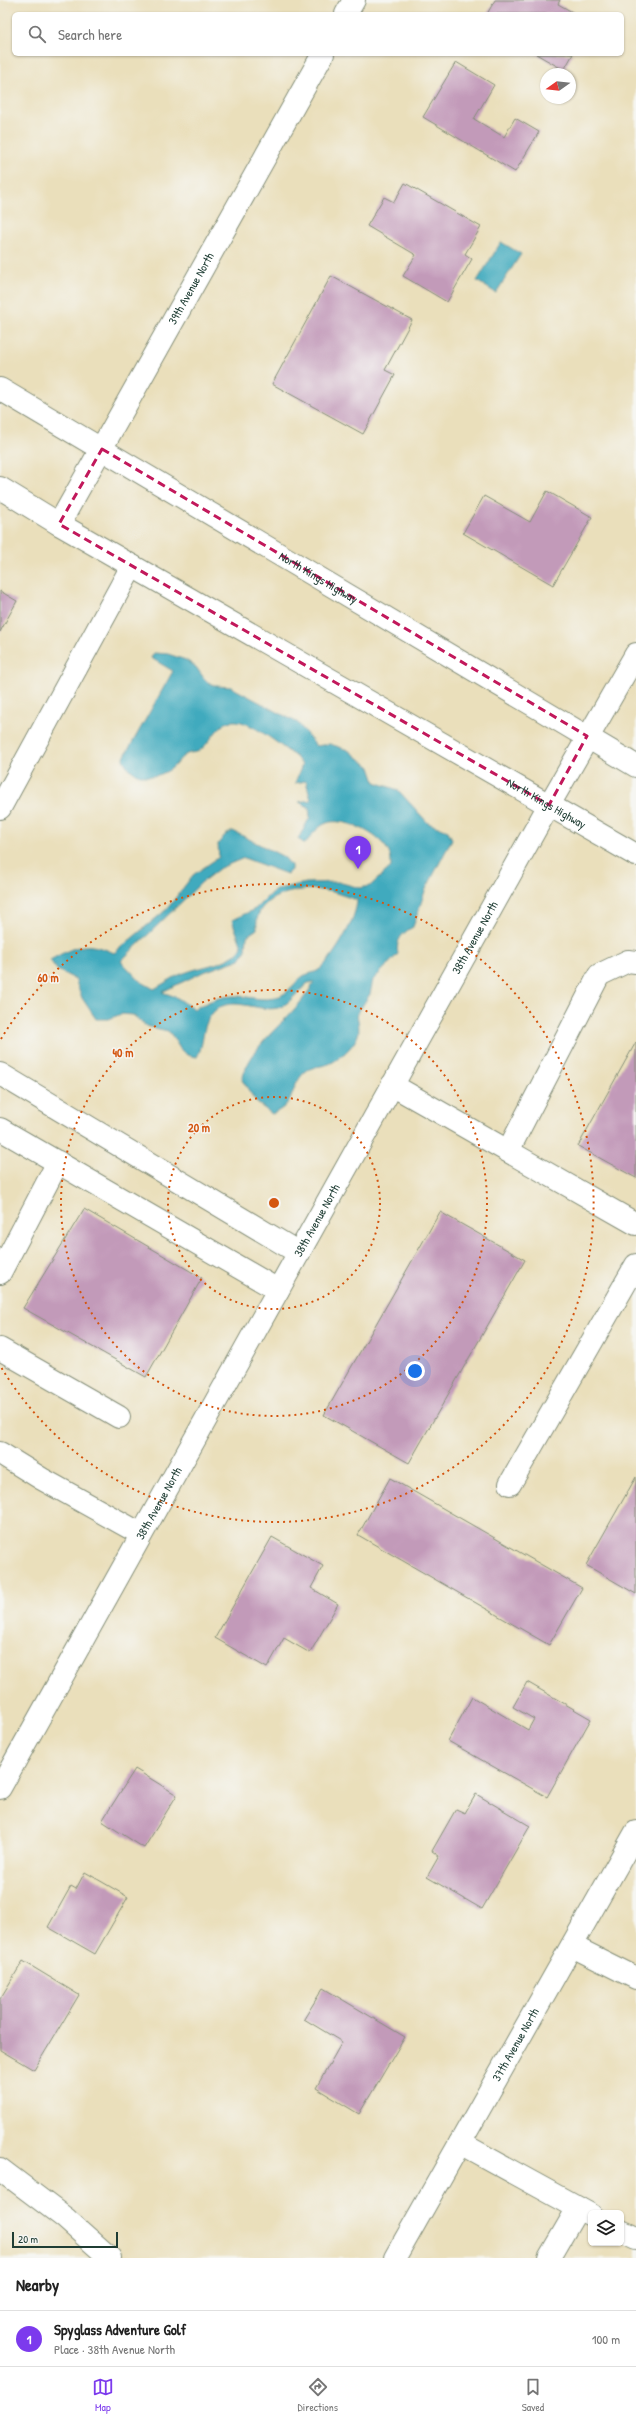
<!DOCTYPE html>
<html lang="en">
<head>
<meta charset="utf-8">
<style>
	:root { --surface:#fff; --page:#f2f2f2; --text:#222; --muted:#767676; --line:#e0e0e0; --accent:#7c3aed }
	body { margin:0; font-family:"Patrick Hand",sans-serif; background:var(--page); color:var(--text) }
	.controls { position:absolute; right:12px; bottom:12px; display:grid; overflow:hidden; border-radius:6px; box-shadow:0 1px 3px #0004 }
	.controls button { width:36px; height:36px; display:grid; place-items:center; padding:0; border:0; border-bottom:1px solid var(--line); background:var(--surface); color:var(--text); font:20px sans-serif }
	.compass { position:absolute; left:540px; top:68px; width:36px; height:36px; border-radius:50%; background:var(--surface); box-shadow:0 1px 3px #0004; rotate:255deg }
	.scale { position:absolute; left:12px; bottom:10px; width:106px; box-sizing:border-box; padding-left:4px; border:2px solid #1f3d34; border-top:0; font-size:11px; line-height:14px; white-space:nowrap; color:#1f3d34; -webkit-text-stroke:3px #f6f6f2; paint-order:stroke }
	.you { position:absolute; left:415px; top:1371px; width:14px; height:14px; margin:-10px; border:3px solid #fff; border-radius:50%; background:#1a73e8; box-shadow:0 0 0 6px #1a73e833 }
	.badge { display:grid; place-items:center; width:26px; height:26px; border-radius:50%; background:var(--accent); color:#fff; font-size:13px; font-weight:700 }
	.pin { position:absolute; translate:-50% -33px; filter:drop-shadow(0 1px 2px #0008) }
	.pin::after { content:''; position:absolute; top:21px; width:14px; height:12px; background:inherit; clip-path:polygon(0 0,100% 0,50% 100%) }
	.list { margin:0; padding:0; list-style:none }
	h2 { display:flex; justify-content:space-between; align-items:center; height:52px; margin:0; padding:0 16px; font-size:17px }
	h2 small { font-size:13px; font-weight:400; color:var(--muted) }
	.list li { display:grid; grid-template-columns:26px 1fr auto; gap:12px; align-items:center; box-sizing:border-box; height:56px; padding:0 16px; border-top:1px solid var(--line) }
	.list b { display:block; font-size:15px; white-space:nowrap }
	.list p { margin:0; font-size:13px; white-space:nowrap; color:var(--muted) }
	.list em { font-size:13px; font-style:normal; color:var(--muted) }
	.icon { flex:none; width:22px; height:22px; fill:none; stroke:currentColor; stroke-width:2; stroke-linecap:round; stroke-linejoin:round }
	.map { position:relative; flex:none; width:636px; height:2258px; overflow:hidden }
	.search { position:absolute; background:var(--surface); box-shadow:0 1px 3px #0004; left:12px; right:12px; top:12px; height:44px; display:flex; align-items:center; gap:10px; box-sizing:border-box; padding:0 14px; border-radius:6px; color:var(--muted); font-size:15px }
	.sheet { height:108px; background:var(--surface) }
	nav { display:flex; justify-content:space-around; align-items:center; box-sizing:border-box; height:56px; border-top:1px solid var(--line); background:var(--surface); font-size:11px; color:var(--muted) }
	nav a { display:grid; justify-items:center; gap:2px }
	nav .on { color:var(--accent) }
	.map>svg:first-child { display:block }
	.water { fill:#3faabe; stroke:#2f7479; fill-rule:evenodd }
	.building { fill:#c29ab9 }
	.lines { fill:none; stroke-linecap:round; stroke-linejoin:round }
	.minor-casing { stroke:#848e78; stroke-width:24 }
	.major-casing { stroke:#848e78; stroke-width:24 }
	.minor { stroke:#fff; stroke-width:22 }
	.major { stroke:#fff; stroke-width:22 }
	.marked { fill:none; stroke:#c2185b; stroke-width:3; stroke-dasharray:8 5; stroke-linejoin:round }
	.ring { fill:none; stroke:#d45610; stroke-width:2; stroke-dasharray:2 4 }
	.labels { text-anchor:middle; stroke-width:3; stroke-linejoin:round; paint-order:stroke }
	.street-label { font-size:12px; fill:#1f3d34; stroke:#f6f6f2 }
	.centre { fill:#d45610; stroke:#f6f6f2; stroke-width:2 }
	.ring-label { font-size:12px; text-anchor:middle; font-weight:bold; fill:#d45610; stroke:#f6f6f2; stroke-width:3; stroke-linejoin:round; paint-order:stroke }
</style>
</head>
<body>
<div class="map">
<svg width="636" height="2258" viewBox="0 0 636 2258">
	<rect width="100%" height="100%" fill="#f6f6f2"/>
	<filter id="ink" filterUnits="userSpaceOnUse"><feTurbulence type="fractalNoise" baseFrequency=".025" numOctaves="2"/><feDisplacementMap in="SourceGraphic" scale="8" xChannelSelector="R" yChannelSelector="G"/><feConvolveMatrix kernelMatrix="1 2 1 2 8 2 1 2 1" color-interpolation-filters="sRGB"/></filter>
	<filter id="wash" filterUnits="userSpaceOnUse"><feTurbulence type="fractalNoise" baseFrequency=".012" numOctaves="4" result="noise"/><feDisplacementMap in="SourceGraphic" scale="16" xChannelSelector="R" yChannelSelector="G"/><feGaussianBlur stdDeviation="0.9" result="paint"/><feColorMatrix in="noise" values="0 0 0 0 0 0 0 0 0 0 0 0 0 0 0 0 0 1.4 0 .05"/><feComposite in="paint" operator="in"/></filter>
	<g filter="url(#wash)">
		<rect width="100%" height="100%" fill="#eadfbb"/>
		<!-- water -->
		<g class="water">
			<path d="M 501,242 L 521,254 L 496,293 L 477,281 Z"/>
			<path d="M 154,653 L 168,654 L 186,660 L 196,667 L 206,681 L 216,686 L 231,687 L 298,723 L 316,746 L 330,744 L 348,750 L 370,767 L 375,782 L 398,790 L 428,823 L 448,831 L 452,839 L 425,891 L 413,927 C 402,933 395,941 398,954 L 373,980 L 370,994 L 357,1014 C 358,1021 360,1028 358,1035 C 355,1045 340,1059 331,1063 C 323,1067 311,1066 305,1072 C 289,1087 297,1104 272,1114 L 257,1103 L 242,1080 C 251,1040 296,1018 314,982 L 308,983 C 299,990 289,1005 278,1008 C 257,1013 228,992 211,1015 C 201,1028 205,1043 197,1057 C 177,1055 180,1043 168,1031 L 146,1026 L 133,1015 L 121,1014 L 109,1019 L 96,1019 L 82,998 L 75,979 L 57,970 L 50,960 C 76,946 86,940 114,953 L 167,909 L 193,875 L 219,857 L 218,844 L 225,835 L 233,831 L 284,857 L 291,865 L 291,870 L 287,874 L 244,858 L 220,868 L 202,882 L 121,961 L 140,981 L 154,989 C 165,983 176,975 187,972 C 206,965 230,964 242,947 L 232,920 L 255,909 L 271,893 L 278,889 L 306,883 L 338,882 L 360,888 L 370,886 L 391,867 C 391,860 391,855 387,849 C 378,834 348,819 330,822 C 319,824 311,836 305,844 L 298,839 L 310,817 L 309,807 L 299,802 L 311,800 L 306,781 L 295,783 L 302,765 L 296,757 C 282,747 249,719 233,721 C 218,722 211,743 199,751 C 196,753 191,752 187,754 C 180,757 177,764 172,768 C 155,781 131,779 123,759 L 173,671 L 151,658 ZM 313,889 L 333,892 L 357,900 C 357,918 334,957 320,969 C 316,973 308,973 303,976 C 294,983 288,994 277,997 C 263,1002 249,996 235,996 C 219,996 208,1002 194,1009 L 176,997 L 162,992 L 201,973 L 240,959 L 246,950 L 247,936 L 257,929 C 253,898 289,890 313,889 Z"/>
		</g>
		<g id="blocks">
			<!-- building -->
			<g class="building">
				<path d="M 495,0 L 560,0 L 558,4 L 576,14 L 487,14 Z"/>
				<path d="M 536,54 L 573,54 L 564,70 Z"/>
				<path d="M 456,62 L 494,85 L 474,119 L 504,137 L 515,118 L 539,132 L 515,172 L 423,117 Z"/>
				<path d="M 405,183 L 481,227 L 465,254 L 472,259 L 447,302 L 403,276 L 416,255 L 367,226 L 384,197 L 394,202 Z"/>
				<path d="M 331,276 L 412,320 L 385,370 L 395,375 L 363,434 L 272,384 Z"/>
				<path d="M 547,491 L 592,517 L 553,585 L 463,533 L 484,496 L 530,522 Z"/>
				<path d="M 0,591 L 17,601 L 0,632 Z"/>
				<path d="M 636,1042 L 636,1178 L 578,1146 Z"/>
				<path d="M 84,1209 L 202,1278 L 146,1377 L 23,1308 Z"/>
				<path d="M 440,1212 L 525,1260 L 409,1463 L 324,1415 Z"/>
				<path d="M 636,1477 L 636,1594 L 586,1565 Z"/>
				<path d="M 390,1478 L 582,1588 L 549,1645 L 358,1535 Z"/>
				<path d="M 272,1537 L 323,1566 L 311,1588 L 338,1604 L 310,1653 L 284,1638 L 267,1668 L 215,1638 Z"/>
				<path d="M 527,1682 L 591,1719 L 547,1797 L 448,1741 L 472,1697 L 528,1730 L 534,1719 L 513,1707 Z"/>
				<path d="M 135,1769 L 177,1795 L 144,1848 L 102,1821 Z"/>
				<path d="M 476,1794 L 530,1826 L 482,1909 L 427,1877 L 439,1856 L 432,1851 L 456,1809 L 465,1813 Z"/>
				<path d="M 85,1872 L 128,1897 L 95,1954 L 48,1927 L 71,1886 L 76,1889 Z"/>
				<path d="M 23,1961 L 79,1995 L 34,2070 L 0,2050 L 0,1999 Z"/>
				<path d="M 323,1988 L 405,2037 L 359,2114 L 316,2088 L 342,2042 L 304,2019 Z"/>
			</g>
		</g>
	</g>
	<g filter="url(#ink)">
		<use href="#blocks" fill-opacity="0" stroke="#848e78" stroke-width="1"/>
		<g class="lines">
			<defs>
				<g id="minor">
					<path d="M 346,14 L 354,0"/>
					<path id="s1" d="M 59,524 L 323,54"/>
					<path d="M 0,808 L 132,566"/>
					<path d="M 0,1074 L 299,1253"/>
					<path d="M 392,1085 L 636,1224"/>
					<path d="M 0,1129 L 278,1290"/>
					<path d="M 508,1151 L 599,975 L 628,961 L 636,962"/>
					<path d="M 0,1273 L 58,1162"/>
					<path d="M 0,1349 L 119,1417"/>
					<path d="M 0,1453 L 42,1479 L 141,1534"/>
					<path d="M 510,1484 L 636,1265"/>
					<path d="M 572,1946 L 636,1978"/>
					<path d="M 460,2143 L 591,2215"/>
					<path d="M 0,2169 L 65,2218 L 110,2258"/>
					<path d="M 621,2231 L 636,2238"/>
					<path id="s2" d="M 395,2258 L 636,1832"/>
					<path d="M 549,2258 L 578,2208"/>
				</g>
				<g id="major">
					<path id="s3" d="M 0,389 L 636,766"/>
					<path id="s4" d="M 0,488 L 59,524 L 636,855"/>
					<path id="s5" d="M 0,1788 L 549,805 L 636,654"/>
				</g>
			</defs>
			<!-- minor casing -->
			<use href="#minor" class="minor-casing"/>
			<!-- major casing -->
			<use href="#major" class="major-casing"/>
			<!-- minor -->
			<use href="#minor" class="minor"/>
			<!-- major -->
			<use href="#major" class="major"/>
		</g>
	</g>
	<!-- marked area -->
	<path class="marked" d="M 102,449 L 587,736 L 549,805 L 59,524 Z"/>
	<!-- distance rings -->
	<g class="ring">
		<circle cx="274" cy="1203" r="106"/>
		<circle cx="274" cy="1203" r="213"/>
		<path d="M1 1039A319 319 0 1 1 1 1367"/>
	</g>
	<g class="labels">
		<!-- street labels -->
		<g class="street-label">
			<text dy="4" stroke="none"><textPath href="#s1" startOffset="270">39th Avenue North</textPath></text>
			<text dy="4" stroke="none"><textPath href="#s3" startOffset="370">North Kings Highway</textPath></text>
			<text dy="4" stroke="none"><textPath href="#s4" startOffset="631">North Kings Highway</textPath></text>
			<text dy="4" stroke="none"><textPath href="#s5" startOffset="974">38th Avenue North</textPath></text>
			<text dy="4" stroke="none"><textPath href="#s5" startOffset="650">38th Avenue North</textPath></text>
			<text dy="4" stroke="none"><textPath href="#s5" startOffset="326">38th Avenue North</textPath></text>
			<text dy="4" stroke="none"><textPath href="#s2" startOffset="245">37th Avenue North</textPath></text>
		</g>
	</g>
	<circle cx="274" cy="1203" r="6" class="centre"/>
	<g class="ring-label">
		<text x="48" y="982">60 m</text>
		<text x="123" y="1057">40 m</text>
		<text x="199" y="1132">20 m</text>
	</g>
</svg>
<div class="controls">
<button><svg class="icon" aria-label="layers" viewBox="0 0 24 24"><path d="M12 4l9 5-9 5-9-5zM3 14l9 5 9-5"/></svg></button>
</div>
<svg class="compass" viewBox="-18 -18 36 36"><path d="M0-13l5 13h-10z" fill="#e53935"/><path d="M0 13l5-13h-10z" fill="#767676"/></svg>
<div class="scale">20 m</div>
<div class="you"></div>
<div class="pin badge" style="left:358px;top:869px">1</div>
<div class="search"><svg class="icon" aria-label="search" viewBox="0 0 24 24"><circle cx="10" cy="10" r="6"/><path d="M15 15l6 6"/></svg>Search here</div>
</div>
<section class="sheet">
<h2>Nearby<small></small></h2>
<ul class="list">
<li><span class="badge">1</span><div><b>Spyglass Adventure Golf</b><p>Place · 38th Avenue North</p></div><em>100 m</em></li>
</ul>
</section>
<nav>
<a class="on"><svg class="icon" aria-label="map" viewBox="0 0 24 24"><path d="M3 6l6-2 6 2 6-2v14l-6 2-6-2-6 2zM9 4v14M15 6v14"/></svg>Map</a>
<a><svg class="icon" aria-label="directions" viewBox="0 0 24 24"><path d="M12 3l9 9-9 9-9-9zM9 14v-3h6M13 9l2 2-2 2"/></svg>Directions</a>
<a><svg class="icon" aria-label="saved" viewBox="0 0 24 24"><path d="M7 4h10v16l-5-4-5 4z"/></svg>Saved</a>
</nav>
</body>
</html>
